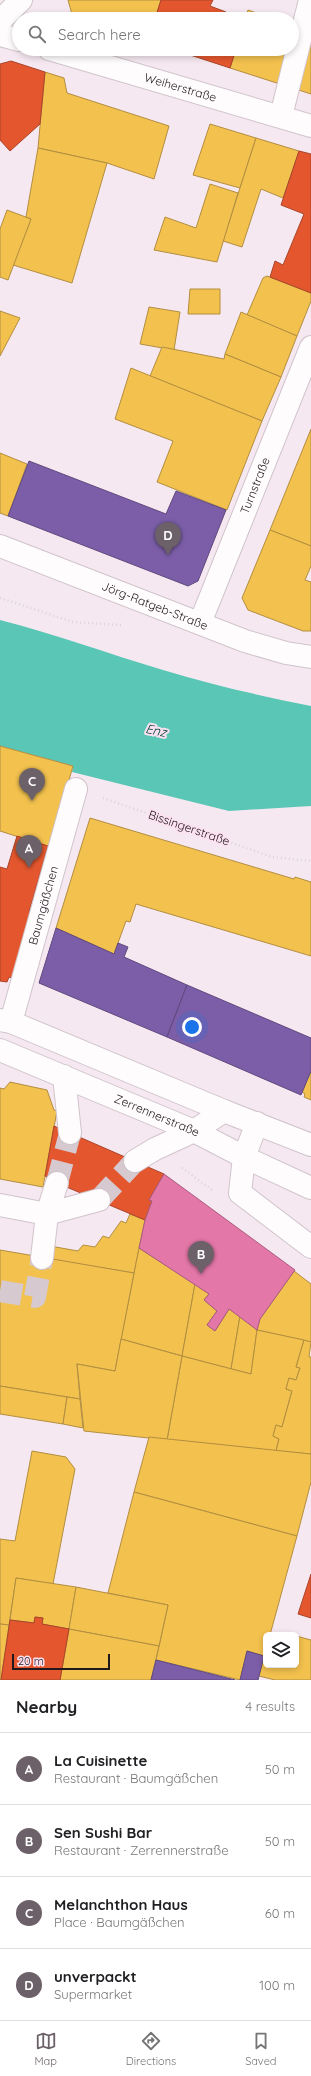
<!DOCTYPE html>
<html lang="en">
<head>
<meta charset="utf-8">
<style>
	:root { --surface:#fff; --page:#f6f6f6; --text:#202124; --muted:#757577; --line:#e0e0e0; --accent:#6c6168 }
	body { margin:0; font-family:Quicksand,sans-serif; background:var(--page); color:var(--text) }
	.controls { position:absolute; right:12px; bottom:12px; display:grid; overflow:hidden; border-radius:6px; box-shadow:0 2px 6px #0003 }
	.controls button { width:36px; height:36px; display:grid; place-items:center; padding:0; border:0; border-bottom:1px solid var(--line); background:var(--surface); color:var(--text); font:20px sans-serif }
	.scale { position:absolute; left:12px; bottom:10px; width:98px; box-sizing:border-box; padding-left:4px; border:2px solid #21181e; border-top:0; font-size:11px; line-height:14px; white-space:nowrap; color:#21181e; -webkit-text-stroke:3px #fce2f1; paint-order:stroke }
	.you { position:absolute; left:192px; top:1027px; width:14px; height:14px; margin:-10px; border:3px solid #fff; border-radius:50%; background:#1a73e8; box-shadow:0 0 0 6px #1a73e833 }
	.badge { display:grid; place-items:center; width:26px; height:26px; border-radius:50%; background:var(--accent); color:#fff; font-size:13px; font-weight:700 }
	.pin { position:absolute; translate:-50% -33px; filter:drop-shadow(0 1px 2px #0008) }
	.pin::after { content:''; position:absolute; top:21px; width:14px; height:12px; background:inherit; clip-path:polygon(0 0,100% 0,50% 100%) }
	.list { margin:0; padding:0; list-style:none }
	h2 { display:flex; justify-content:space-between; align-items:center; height:52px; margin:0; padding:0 16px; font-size:17px }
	h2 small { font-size:13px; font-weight:400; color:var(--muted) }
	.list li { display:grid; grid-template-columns:26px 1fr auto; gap:12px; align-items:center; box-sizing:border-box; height:72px; padding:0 16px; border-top:1px solid var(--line) }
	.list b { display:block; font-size:15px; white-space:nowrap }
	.list p { margin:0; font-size:13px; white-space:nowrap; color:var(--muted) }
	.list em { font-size:13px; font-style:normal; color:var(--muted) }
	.icon { flex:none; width:22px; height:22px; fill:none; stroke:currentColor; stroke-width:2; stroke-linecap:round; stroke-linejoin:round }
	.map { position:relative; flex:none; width:311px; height:1680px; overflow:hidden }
	.search { position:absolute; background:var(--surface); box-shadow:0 2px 6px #0003; left:12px; right:12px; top:12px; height:44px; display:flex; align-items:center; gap:10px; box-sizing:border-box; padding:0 14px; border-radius:22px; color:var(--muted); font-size:15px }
	.sheet { height:340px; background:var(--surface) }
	nav { display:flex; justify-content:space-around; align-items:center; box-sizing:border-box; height:56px; border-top:1px solid var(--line); background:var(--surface); font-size:11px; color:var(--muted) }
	nav a { display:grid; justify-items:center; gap:2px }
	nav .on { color:var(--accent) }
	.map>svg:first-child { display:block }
	.water { fill:#5ac6b6 }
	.homes { fill:#f2c14e; stroke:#b38e40 }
	.shops { fill:#e4572e; stroke:#aa4429 }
	.offices { fill:#7b5ea7; stroke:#60497e }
	.health { fill:#e377a8; stroke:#a95a7f }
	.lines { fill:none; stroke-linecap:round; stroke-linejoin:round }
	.minor-tunnel { stroke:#d6c9d0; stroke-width:22; stroke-dasharray:22 11; stroke-linecap:butt }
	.minor-casing { stroke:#d0c4cb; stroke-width:24 }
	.major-casing { stroke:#d0c4cb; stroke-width:24 }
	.path { stroke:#d9d5d7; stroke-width:2.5; stroke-dasharray:1 3; stroke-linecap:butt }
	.minor { stroke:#fefcfd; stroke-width:22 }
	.major { stroke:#fefcfd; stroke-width:22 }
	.labels { text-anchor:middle; stroke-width:4; stroke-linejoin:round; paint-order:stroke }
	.street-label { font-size:12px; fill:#21181e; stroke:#fce2f1 }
	.water-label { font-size:13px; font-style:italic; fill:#004035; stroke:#fce2f1 }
</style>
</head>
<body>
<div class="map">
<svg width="311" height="1680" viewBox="0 0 311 1680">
	<rect width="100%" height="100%" fill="#f6e8f0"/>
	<!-- water -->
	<path class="water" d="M 0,620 C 55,634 109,654 163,670 C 212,685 261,696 311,706 L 311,806 L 229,811 L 72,772 L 73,766 L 0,746 Z"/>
	<!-- homes -->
	<g class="homes">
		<path d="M 68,0 L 161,0 L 155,19 L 77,19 L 73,18 Z"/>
		<path d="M 248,10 L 265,16 L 263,19 L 245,19 Z"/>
		<path d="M 311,36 L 311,94 L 230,68 L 236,49 L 292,49 Z"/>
		<path d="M 45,72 L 64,78 L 67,93 L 169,126 L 154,179 L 107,163 L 38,148 Z"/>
		<path d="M 210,124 L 256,138 L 240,188 L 193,175 Z"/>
		<path d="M 256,138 L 299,151 L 283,198 L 261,189 L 242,247 L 223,241 Z"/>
		<path d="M 38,148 L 107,163 L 72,283 L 13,265 L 31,219 L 26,217 Z"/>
		<path d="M 210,184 L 238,193 L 217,262 L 154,250 L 165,217 L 196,228 Z"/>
		<path d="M 7,210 L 31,219 L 8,280 L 0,277 L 0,229 Z"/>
		<path d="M 267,276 L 311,293 L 311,301 L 297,336 L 247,315 L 263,278 Z"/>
		<path d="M 190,289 L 220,289 L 220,314 L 188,314 Z"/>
		<path d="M 149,307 L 180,312 L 174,350 L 140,344 Z"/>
		<path d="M 0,311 L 20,318 L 0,356 Z"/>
		<path d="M 241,312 L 297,336 L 281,377 L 225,354 Z"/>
		<path d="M 162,347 L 224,359 L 225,354 L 281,377 L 262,421 L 150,376 Z"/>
		<path d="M 131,368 L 262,421 L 227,510 L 157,482 L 173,441 L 115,419 Z"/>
		<path d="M 311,429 L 311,546 L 270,530 Z"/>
		<path d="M 0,453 L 27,464 L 8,516 L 0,513 Z"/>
		<path d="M 270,530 L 311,546 L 311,566 L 305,580 L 311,582 L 311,631 L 303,631 L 248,610 L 242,598 Z"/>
		<path d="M 0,746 L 73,766 L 50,847 L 0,831 Z"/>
		<path d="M 90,818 L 294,879 L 295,877 L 311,882 L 311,956 L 136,904 L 130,922 L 126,921 L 114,954 L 56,928 Z"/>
		<path d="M 311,1071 L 311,1100 L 304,1097 L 305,1094 L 302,1092 Z"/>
		<path d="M 10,1082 L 47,1090 L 54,1110 L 57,1111 L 43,1187 L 0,1179 L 0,1088 L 4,1089 Z"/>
		<path d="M 130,1214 L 145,1220 L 134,1273 L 48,1259 L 50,1246 L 78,1251 L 83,1245 L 95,1247 L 103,1236 L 109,1238 L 121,1221 L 126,1223 Z"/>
		<path d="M 139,1248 L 195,1284 L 182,1356 L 121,1339 Z"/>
		<path d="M 0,1250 L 134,1273 L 115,1371 L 77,1364 L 80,1399 L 0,1386 Z"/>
		<path d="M 294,1271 L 311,1284 L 311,1342 L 257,1330 L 260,1319 Z"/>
		<path d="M 195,1284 L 209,1294 L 204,1300 L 217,1311 L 207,1325 L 215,1331 L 229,1309 L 240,1316 L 231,1369 L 182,1356 Z"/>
		<path d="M 240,1316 L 257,1330 L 251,1374 L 231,1369 Z"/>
		<path d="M 257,1330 L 304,1340 L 296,1367 L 300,1368 L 296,1380 L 289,1378 L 286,1389 L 292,1391 L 282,1427 L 276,1425 L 273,1436 L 279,1439 L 276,1451 L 167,1440 L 182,1356 L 251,1374 Z"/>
		<path d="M 121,1339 L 182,1356 L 167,1440 L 84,1431 L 77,1364 L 115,1371 Z"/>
		<path d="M 304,1340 L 311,1342 L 309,1357 L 311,1357 L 311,1454 L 276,1451 L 279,1439 L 273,1436 L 276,1425 L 282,1427 L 292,1391 L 286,1389 L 289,1378 L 296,1380 L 300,1368 L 296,1367 Z"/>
		<path d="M 0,1386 L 67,1397 L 63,1424 L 0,1414 Z"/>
		<path d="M 67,1397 L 80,1399 L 83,1428 L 63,1424 Z"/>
		<path d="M 149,1437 L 311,1454 L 311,1482 L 297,1536 L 134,1492 Z"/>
		<path d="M 32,1451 L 66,1457 L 75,1469 L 53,1584 L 16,1578 L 9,1625 L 0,1624 L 0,1539 L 15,1541 Z"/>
		<path d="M 134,1492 L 297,1536 L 270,1635 L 266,1635 L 264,1656 L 247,1651 L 240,1680 L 156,1660 L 168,1605 L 108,1593 Z"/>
		<path d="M 16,1578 L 76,1587 L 69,1629 L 42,1624 L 43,1618 L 35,1617 L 34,1623 L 10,1620 Z"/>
		<path d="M 76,1587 L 168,1605 L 159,1646 L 69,1629 Z"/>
		<path d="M 0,1624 L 9,1625 L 1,1680 L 0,1680 Z"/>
		<path d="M 69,1629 L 159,1646 L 151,1680 L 60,1680 Z"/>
		<path d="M 296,1636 L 311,1640 L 311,1680 L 275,1680 L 259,1676 L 266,1650 L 266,1665 L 296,1665 Z"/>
	</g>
	<!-- shops -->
	<g class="shops">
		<path d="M 161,0 L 213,0 L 210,6 L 226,12 L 223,18 L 225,19 L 155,19 Z"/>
		<path d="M 172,49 L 236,49 L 230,68 Z"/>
		<path d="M 11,61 L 45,72 L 40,124 L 10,151 L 0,140 L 0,64 Z"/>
		<path d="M 299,151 L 311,154 L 311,293 L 270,277 L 275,261 L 283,265 L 304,214 L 281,205 Z"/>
		<path d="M 17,836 L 48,846 L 29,912 L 32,913 L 12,978 L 9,977 L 7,982 L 0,981 L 0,867 L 7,869 Z"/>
		<path d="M 54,1126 L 164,1174 L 149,1200 L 152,1201 L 145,1220 L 57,1183 L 45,1176 Z"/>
		<path d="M 311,1574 L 311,1618 L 298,1614 Z"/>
		<path d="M 35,1617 L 43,1618 L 42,1624 L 69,1629 L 60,1680 L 1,1680 L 10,1620 L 34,1623 Z"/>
	</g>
	<!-- offices -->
	<g class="offices">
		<path d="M 29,461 L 166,514 L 176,491 L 226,510 L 198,581 L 188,586 L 8,516 Z"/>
		<path d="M 56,928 L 114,954 L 118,943 L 128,947 L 124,957 L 187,985 L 167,1037 L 39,983 Z"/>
		<path d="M 187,985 L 311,1038 L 311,1071 L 301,1095 L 167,1037 Z"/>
		<path d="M 247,1651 L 264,1656 L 258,1680 L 240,1680 Z"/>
		<path d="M 156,1660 L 235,1680 L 151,1680 Z"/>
	</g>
	<!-- health -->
	<path class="health" d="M 164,1174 L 295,1270 L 260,1319 L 257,1330 L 229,1309 L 215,1331 L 207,1325 L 217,1311 L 204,1300 L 209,1294 L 139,1248 L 145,1220 L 152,1201 L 149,1200 Z"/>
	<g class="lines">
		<!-- minor-tunnel -->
		<g class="minor-tunnel">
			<path d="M 57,1183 L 70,1133"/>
			<path d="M 99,1200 L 135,1161"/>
			<path d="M 0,1291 L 35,1297 L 42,1258"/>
		</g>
		<defs>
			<g id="minor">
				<path d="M 0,21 L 21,0"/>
				<path d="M 0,35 L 19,40"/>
				<path id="s1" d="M 49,49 L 311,126"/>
				<path d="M 281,116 L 310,0"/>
				<path id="s2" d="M 0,546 L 245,641 L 286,653 L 311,657"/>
				<path id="s3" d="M 200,623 L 311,347"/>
				<path id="s4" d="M 11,1022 L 76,789"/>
				<path d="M 64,1076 L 70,1133"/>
				<path d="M 257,1123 L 244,1157 L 240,1193 L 311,1247"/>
				<path d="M 135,1161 L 155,1149 L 194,1131 L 224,1111"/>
				<path d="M 57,1183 L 47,1214 L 99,1200"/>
				<path d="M 0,1205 L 47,1214 L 42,1258"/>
			</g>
			<g id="major">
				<path d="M 0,1020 L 11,1022 L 224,1111 L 311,1145"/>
				<path id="s5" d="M 0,1050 L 194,1131 L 244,1157 L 311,1188"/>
			</g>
		</defs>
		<!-- minor casing -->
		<use href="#minor" class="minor-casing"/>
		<!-- major casing -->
		<use href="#major" class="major-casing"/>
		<!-- path -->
		<g class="path">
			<path d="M 0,598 L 73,622 L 121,625"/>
			<path d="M 103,798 L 272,857 L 311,861"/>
			<path d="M 182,1168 L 212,1190"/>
		</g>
		<!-- minor -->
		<use href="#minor" class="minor"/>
		<!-- major -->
		<use href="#major" class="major"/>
	</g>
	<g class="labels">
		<!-- street labels -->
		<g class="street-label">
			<text dy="4" stroke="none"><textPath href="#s1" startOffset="137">Weiherstraße</textPath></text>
			<text dy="4" stroke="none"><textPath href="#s3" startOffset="148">Turnstraße</textPath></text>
			<text dy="4" stroke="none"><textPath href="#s2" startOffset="166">Jörg-Ratgeb-Straße</textPath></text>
			<text transform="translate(189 828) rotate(19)" y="4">Bissingerstraße</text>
			<text dy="4" stroke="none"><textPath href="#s4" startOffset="121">Baumgäßchen</textPath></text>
			<text dy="4" stroke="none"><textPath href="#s5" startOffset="170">Zerrennerstraße</textPath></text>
		</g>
		<!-- water labels -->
		<g class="water-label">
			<text transform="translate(156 730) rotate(12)" y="5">Enz</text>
		</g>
	</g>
</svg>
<div class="controls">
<button><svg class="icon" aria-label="layers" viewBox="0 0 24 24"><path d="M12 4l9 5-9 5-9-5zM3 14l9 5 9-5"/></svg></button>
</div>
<div class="scale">20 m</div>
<div class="you"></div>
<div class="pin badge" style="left:29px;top:868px">A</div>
<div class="pin badge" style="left:201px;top:1274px">B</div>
<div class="pin badge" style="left:32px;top:801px">C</div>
<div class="pin badge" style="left:168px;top:555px">D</div>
<div class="search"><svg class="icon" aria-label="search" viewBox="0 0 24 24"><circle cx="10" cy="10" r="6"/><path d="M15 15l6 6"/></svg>Search here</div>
</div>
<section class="sheet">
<h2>Nearby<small>4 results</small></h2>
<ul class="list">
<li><span class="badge">A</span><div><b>La Cuisinette</b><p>Restaurant · Baumgäßchen</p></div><em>50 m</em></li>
<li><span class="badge">B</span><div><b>Sen Sushi Bar</b><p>Restaurant · Zerrennerstraße</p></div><em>50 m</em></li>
<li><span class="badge">C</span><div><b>Melanchthon Haus</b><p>Place · Baumgäßchen</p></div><em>60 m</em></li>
<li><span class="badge">D</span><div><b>unverpackt</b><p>Supermarket</p></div><em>100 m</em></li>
</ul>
</section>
<nav>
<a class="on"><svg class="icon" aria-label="map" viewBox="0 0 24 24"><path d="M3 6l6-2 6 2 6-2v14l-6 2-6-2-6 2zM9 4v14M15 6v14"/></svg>Map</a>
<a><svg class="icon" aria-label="directions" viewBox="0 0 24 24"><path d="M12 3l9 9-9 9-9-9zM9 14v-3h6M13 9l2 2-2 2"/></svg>Directions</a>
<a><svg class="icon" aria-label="saved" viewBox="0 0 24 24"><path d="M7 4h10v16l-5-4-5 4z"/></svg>Saved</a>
</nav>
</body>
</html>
